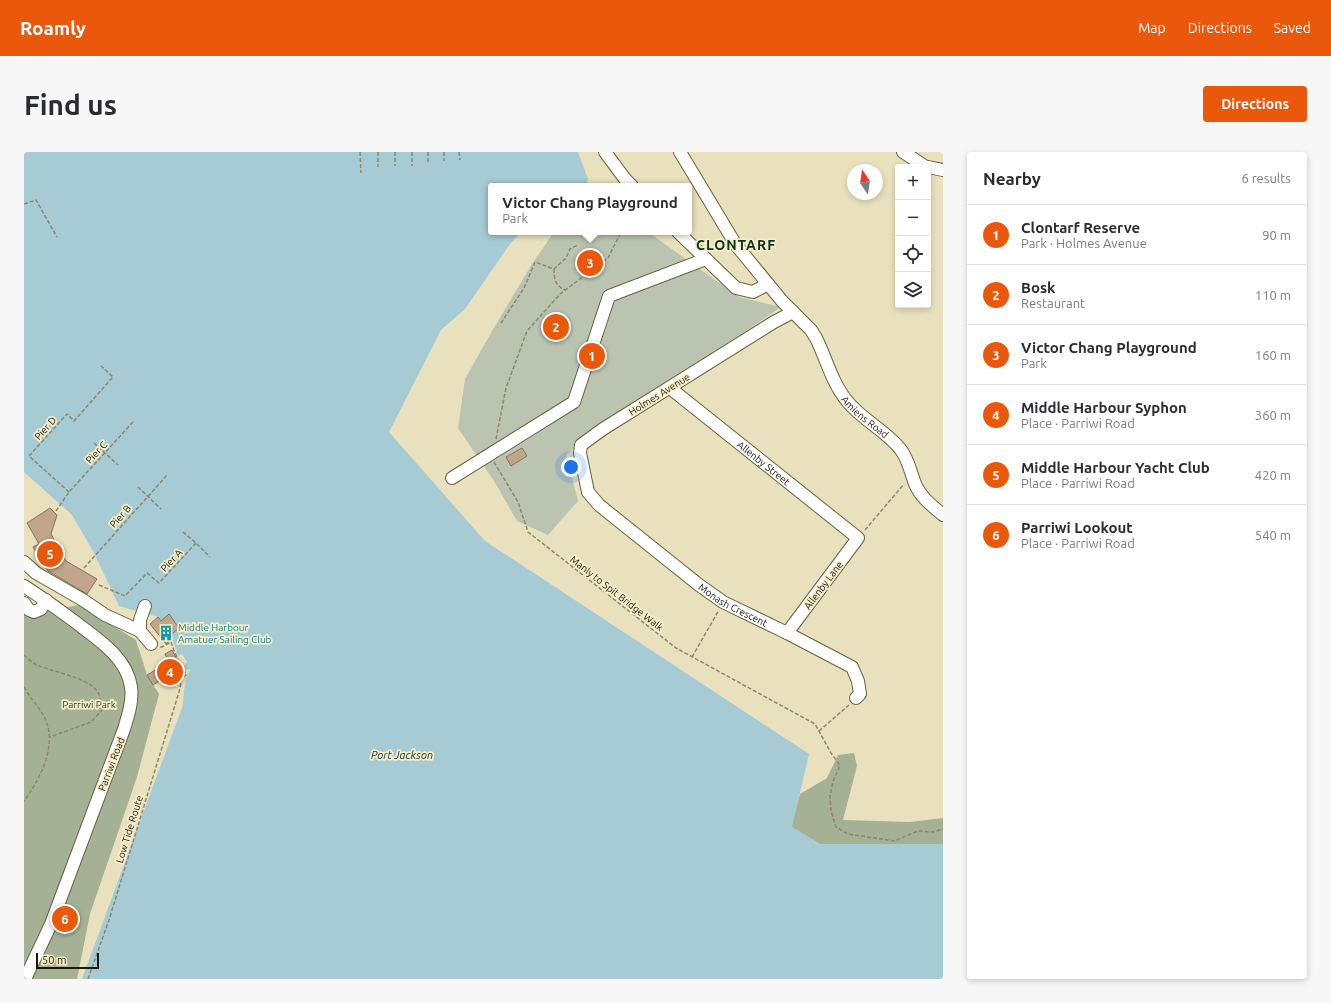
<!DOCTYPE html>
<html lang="en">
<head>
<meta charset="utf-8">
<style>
	:root { --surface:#fff; --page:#f7f7f7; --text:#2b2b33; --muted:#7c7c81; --line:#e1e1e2; --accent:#ea580c }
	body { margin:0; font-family:Ubuntu,sans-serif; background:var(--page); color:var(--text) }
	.controls { position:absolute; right:12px; top:12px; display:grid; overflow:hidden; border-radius:4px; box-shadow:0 2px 6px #0003 }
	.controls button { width:36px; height:36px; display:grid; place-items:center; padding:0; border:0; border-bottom:1px solid var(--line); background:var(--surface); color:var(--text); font:20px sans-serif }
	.compass { position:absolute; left:823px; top:12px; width:36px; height:36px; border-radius:50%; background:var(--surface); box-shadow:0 2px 6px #0003; rotate:347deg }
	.scale { position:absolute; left:12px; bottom:10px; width:63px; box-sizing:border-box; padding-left:4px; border:2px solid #1c190c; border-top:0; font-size:11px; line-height:14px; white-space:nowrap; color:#1c190c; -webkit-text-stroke:3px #f6eeca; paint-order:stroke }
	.you { position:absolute; left:547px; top:315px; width:14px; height:14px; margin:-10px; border:3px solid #fff; border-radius:50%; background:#1a73e8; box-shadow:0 0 0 6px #1a73e833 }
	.badge { display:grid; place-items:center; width:26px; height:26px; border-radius:50%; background:var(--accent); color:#fff; font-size:13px; font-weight:700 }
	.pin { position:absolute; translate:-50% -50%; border:2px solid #fff; box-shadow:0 1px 4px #0006 }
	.popup { position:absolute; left:464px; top:31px; width:204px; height:52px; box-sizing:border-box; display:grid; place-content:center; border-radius:4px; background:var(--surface); filter:drop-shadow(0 1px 3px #0005); font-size:13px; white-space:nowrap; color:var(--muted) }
	.popup b { font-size:15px; color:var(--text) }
	.popup::after { content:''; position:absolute; left:50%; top:100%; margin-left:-8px; border:8px solid transparent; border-top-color:var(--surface) }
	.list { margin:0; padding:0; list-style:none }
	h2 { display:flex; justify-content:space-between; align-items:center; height:52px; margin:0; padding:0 16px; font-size:17px }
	h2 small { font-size:13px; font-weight:400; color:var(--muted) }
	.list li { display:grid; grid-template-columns:26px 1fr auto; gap:12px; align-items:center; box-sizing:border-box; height:60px; padding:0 16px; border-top:1px solid var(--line) }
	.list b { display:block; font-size:15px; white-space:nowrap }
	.list p { margin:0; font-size:13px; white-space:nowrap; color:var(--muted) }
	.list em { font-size:13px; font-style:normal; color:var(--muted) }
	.icon { flex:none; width:22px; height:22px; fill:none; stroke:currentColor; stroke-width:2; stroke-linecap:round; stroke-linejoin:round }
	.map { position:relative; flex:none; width:919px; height:827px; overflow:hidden; border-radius:4px }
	header { display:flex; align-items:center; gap:24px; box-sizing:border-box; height:56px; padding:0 20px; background:var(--accent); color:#fff }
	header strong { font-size:19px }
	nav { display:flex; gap:22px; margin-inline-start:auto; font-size:14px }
	.intro { display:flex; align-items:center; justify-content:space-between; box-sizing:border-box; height:96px; padding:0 24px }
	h1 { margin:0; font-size:28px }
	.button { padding:10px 18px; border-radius:4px; background:var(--accent); color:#fff; font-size:14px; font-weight:700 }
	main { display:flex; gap:24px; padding:0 24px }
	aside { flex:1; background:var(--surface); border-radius:4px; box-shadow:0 2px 6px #0003 }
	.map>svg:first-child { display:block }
	.green { fill:#bbc4b1 }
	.forest { fill:#a5b195 }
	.water { fill:#a6cbd4 }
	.building { fill:#c1a68c; stroke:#8b7158 }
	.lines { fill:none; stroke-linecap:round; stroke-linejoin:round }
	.minor-casing { stroke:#686141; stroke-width:14 }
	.path { stroke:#8d876d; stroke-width:1.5; stroke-dasharray:4 2; stroke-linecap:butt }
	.minor { stroke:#fff; stroke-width:12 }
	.labels { text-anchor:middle; stroke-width:3.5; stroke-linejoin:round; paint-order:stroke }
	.street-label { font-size:10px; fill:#1c190c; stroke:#f6eeca }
	.culture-label { font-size:10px; fill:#0d838f; stroke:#f6eeca; text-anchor:start }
	.park-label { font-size:10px; fill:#2d3d0f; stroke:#f6eeca }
	.water-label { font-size:11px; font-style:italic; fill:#0c3138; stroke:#f6eeca }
	.district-label { font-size:14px; font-weight:bold; letter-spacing:1px; fill:#0a321c; stroke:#f6eeca }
</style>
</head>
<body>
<header>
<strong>Roamly</strong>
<nav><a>Map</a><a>Directions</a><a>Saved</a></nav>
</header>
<div class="intro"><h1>Find us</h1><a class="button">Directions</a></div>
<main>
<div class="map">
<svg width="919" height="827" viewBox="0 0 919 827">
	<rect width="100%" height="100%" fill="#e9e1bd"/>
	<!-- green -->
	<path class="green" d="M 530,80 L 624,80 L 715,145 L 757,155 L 719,181 L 612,248 L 542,303 L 554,349 L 524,383 L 493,369 L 470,329 L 434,276 L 441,227 L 468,179 L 508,112 Z"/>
	<!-- forest -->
	<g class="forest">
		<path d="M 55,453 L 112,488 L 123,523 L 135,542 L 113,625 L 66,762 L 53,827 L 0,827 L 0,463 Z"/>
		<path d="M 830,601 L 833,614 L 819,668 L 886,670 L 919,666 L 919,692 L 796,692 L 767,675 L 776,642 L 803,626 L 814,603 Z"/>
	</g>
	<!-- water -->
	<path class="water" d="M 0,0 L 554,0 L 564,27 L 562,34 L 467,34 L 467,80 L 497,80 L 486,92 L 441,157 L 417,178 L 365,280 L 461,389 L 785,602 L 768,675 L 796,692 L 919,692 L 919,827 L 58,827 L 159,553 C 160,539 160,530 166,518 L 164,517 L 162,518 L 160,514 L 163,510 L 158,502 L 154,504 L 152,500 L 153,499 L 148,486 L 144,485 L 155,476 L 145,463 L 137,469 L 134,465 L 95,454 L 69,399 L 48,363 L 0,320 Z"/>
	<!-- building -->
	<g class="building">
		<path d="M 530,163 L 544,173 L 538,181 L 524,171 Z"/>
		<path d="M 498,296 L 503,304 L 487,314 L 482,305 Z"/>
		<path d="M 26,356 L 33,363 L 27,382 L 42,409 L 73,427 L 63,442 L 24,419 L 9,395 L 15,392 L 3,371 Z"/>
		<path d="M 145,462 L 155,476 L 144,485 L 147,488 L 142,492 L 126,472 L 134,465 L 137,469 Z"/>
		<path d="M 148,498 L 161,522 L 145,535 L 143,532 L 140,533 L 137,528 L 129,533 L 123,523 L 145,510 L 141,502 Z"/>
	</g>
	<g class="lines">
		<defs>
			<g id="minor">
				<path d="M 581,0 L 601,27 L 608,34"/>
				<path id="s1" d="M 656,0 L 712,93 L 758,149 L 787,178 L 792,186 C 802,206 808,231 823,249 C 838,268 863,279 877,298 C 884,307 886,318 890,329 C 895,344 907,353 919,363"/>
				<path d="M 879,0 L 902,15"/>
				<path d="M 904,15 L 919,18"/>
				<path d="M 654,80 L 712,136 L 729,140 L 744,132"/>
				<path id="s2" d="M 769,160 L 750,170 L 579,277 L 557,293 L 556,301 L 564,340 L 575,353 L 675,433 L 699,450 L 763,481 L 828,515 L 834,529 L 836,542 L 832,546"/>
				<path id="s3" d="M 646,236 L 834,386 L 763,481"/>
				<path d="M 428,326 L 550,250 L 585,144 L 682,107"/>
				<path d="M 0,410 L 12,421 L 59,448 L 81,463 L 116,479 L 127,492"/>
				<path d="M 0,434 C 17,445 34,457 50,469 C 72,486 103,505 107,535 C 109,549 104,564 100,577 L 27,772 L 1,827"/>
				<path d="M 0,451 L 5,458 L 10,460 L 17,457 L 22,448"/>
				<path d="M 116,479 L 116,468 L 121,454"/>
			</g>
		</defs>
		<!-- minor casing -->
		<use href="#minor" class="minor-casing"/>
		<!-- path -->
		<g class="path">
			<path d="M 336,0 L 337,21"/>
			<path d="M 354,0 L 354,15"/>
			<path d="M 371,0 L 371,14"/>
			<path d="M 388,0 L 388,14"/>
			<path d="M 404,0 L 404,10"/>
			<path d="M 420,0 L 420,9"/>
			<path d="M 435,0 L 436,8"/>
			<path d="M 0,52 L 12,48 L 33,85"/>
			<path d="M 530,117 C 530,128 531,133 541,138"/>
			<path d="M 477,171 L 500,136 L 511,110 L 530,117 L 542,106 L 546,97 L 554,93"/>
			<path d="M 472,287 L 482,236 L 503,179 L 536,142 L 584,106 L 597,80"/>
			<path d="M 70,291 L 94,313"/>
			<path d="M 470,310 L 494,350 L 504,380 L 652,496 L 791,572 L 807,601 L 815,612 L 815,616 L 809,629 L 806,644 L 807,659 L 812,675 L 824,682 L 870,689 L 894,679 L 909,680 L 919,677"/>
			<path d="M 114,335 L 137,357"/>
			<path d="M 45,340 L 5,304 L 43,262 L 50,269 L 89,225 L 77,214"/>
			<path d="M 32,359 L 45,340 L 109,270"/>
			<path d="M 841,378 L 880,332"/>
			<path d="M 159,380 L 172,391 L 186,405"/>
			<path d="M 60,416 L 144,322"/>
			<path d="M 75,433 L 101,444 L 123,421 L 135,431 L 172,391"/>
			<path d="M 0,503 C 4,506 8,511 13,513 C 28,520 63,525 73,539 C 77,544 77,552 79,557 L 67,570 L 26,585"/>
			<path d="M 668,505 L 695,458"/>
			<path d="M 0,535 C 6,547 18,557 22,569 C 33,594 15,629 0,649"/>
			<path d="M 795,579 L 825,553"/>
			<path d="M 64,827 L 85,768 L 155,540 L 157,531 L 156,527 L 162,523 L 151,501 L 147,490 L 138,495 L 136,495"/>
		</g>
		<!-- minor -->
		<use href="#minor" class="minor"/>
	</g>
	<!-- icons -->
	<defs>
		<symbol id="building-bare" viewBox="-9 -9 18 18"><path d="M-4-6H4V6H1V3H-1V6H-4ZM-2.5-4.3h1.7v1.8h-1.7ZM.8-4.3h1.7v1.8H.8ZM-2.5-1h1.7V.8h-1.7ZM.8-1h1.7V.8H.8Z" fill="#0f9aa8" stroke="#f6eeca" stroke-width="2.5" paint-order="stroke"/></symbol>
	</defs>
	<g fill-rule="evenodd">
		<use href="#building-bare" x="131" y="470" width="22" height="22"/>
	</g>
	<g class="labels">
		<!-- street labels -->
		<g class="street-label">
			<text transform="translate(635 242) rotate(-32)" y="4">Holmes Avenue</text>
			<text dy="4" stroke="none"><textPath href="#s1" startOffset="326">Amiens Road</textPath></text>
			<text transform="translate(21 276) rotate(-48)" y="4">Pier D</text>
			<text transform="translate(72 300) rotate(-47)" y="4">Pier C</text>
			<text dy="4" stroke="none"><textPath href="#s3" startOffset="120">Allenby Street</textPath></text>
			<text transform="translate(96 364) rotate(-49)" y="4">Pier B</text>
			<text transform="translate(147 408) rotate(-47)" y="4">Pier A</text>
			<text transform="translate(799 433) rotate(-53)" y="4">Allenby Lane</text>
			<text transform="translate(593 441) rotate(38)" y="4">Manly to Spit Bridge Walk</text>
			<text dy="4" stroke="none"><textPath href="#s2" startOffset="483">Monash Crescent</textPath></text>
			<text transform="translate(87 612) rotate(-69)" y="4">Parriwi Road</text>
			<text transform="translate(105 677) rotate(-73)" y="4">Low Tide Route</text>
		</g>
		<!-- culture labels -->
		<g class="culture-label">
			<text x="154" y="479">Middle Harbour<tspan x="154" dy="12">Amatuer Sailing Club</tspan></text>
		</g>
		<!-- park labels -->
		<g class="park-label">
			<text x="65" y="556">Parriwi Park</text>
		</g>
		<!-- water labels -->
		<g class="water-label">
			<text x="378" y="607">Port Jackson</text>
		</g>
		<!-- district labels -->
		<g class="district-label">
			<text x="712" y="98">CLONTARF</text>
		</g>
	</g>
</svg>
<div class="controls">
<button>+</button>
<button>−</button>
<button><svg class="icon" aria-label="locate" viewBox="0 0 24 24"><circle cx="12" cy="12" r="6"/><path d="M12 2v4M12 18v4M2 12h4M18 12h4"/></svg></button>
<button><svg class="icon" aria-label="layers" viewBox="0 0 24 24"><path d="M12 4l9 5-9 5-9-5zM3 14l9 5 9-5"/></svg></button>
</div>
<svg class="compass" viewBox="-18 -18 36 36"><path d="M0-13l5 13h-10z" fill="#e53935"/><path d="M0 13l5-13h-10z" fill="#7c7c81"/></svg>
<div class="scale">50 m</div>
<div class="you"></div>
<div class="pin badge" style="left:568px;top:204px">1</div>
<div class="pin badge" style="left:532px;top:175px">2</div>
<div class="pin badge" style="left:566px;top:111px">3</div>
<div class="popup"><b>Victor Chang Playground</b>Park</div>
<div class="pin badge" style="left:146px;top:520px">4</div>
<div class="pin badge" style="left:26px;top:402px">5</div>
<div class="pin badge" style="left:41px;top:767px">6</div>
</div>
<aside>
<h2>Nearby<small>6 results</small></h2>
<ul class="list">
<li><span class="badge">1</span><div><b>Clontarf Reserve</b><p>Park · Holmes Avenue</p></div><em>90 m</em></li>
<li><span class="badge">2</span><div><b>Bosk</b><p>Restaurant</p></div><em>110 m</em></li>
<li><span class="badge">3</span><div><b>Victor Chang Playground</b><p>Park</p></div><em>160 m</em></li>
<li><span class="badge">4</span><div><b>Middle Harbour Syphon</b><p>Place · Parriwi Road</p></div><em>360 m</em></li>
<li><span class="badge">5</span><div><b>Middle Harbour Yacht Club</b><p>Place · Parriwi Road</p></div><em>420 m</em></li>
<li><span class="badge">6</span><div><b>Parriwi Lookout</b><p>Place · Parriwi Road</p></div><em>540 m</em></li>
</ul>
</aside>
</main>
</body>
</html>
